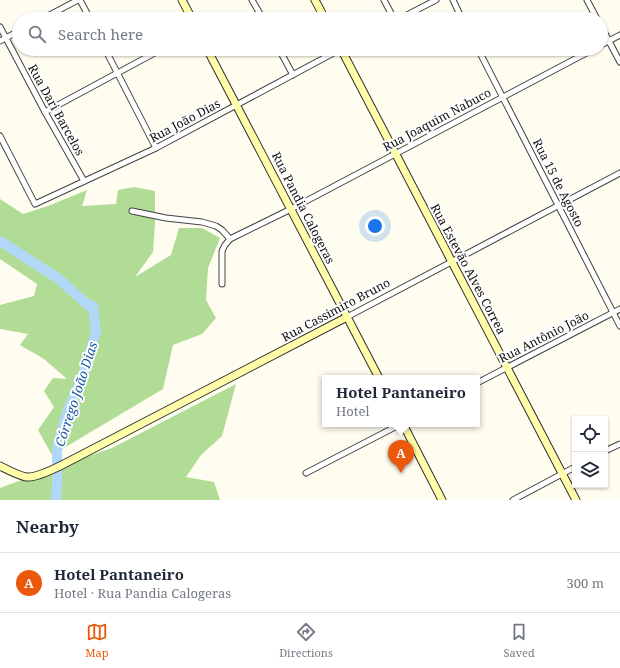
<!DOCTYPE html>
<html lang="en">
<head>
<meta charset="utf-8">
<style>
	:root { --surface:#fff; --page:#f2f2f3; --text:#1f2937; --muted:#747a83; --line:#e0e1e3; --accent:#ea580c }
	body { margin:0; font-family:"Noto Serif",serif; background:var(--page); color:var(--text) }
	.controls { position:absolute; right:12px; bottom:12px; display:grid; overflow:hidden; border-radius:0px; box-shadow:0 1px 3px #0004 }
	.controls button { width:36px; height:36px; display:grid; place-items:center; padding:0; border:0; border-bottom:1px solid var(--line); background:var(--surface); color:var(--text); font:20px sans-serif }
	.you { position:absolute; left:375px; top:226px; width:14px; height:14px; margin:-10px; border:3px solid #fff; border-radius:50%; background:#1a73e8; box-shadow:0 0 0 6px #1a73e833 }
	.badge { display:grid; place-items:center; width:26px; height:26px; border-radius:50%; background:var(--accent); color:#fff; font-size:13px; font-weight:700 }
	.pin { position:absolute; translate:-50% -33px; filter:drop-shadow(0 1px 2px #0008) }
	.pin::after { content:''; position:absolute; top:21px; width:14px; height:12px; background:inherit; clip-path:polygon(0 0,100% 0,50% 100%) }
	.popup { position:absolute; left:322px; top:375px; width:158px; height:52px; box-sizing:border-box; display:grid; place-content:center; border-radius:0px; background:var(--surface); filter:drop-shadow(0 1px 3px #0005); font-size:13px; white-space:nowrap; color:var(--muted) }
	.popup b { font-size:15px; color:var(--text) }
	.popup::after { content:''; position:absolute; left:50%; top:100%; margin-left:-8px; border:8px solid transparent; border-top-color:var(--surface) }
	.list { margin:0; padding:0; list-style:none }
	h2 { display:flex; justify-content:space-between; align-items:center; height:52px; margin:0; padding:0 16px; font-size:17px }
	h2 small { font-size:13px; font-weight:400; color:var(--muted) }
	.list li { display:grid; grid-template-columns:26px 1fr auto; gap:12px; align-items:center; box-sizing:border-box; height:60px; padding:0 16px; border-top:1px solid var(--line) }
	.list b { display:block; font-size:15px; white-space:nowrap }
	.list p { margin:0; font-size:13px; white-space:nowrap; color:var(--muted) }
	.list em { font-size:13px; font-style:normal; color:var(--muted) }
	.icon { flex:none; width:22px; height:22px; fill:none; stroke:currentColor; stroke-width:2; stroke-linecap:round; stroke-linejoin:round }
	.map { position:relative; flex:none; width:620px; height:500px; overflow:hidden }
	.search { position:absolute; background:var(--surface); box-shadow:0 1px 3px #0004; left:12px; right:12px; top:12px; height:44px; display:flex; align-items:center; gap:10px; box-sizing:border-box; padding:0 14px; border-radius:22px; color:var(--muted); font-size:15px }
	.sheet { height:112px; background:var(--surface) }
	nav { display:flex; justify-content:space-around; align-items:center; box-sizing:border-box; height:56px; border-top:1px solid var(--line); background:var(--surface); font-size:11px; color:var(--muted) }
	nav a { display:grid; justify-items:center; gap:2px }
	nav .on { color:var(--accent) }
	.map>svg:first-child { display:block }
	.forest { fill:#b0dc96 }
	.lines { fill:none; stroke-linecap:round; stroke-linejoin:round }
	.river { stroke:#b1d8f8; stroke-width:10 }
	.street-casing { stroke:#414141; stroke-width:7 }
	.secondary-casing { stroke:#303030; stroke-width:9 }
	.street { stroke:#fff; stroke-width:5 }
	.secondary { stroke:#fffcaa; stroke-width:7 }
	.labels { text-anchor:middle; stroke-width:4; stroke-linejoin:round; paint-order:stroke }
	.street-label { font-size:12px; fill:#0e0e0e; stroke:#fff }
	.water-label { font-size:13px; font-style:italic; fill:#135aa4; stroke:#fff }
</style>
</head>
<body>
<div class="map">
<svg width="620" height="500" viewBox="0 0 620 500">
	<rect width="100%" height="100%" fill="#fffdef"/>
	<!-- forest -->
	<g class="forest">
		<path d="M 134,187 L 155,191 L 155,224 L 153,252 L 135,277 L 171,255 L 179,228 L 202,228 L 220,238 L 208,268 L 206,300 L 216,318 L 202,334 L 173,345 L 163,389 L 52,455 L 38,430 L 54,407 L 44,391 L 53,378 L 67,379 L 44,359 L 20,345 L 28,334 L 0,329 L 0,305 L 34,296 L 37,284 L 0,259 L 0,199 L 23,214 L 48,206 L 87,190 L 82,206 L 116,204 L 118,190 Z"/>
		<path d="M 236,384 L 222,436 L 201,455 L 186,477 L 214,482 L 220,500 L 0,500 L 0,488 L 62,465 L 112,448 Z"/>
	</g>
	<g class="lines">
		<!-- river -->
		<path class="river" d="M 0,241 L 59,279 L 89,306 L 93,306 L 96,331 L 86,368 L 68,410 L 57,448 L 57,484 L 56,500"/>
		<defs>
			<g id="street">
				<path d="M 80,0 L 90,19"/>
				<path d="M 252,0 L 263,19"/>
				<path d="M 384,0 L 394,19"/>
				<path d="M 453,0 L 462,19"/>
				<path d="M 587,0 L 597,19"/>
				<path d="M 42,19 L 78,0"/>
				<path d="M 399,19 L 436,0"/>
				<path d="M 601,26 L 620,62"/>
				<path d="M 0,27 L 45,112 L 84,181"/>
				<path d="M 0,41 L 19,31"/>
				<path d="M 601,45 L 620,35"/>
				<path d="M 105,49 L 156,148"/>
				<path d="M 279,49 L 293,75"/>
				<path d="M 478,49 L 620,326"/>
				<path d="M 45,112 L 162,49"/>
				<path d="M 0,136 L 35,204 L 156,148 L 341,49"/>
				<path d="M 132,211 L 166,218 L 202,222 L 216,226 L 222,230 L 230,239"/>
				<path d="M 222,284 L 222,251 L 225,245 L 230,239 L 291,209 L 594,49"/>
				<path d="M 347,317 L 620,173"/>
				<path d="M 477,383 L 620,309"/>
				<path d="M 605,451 L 620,444"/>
				<path d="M 306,473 L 401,424"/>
				<path d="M 513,500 L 575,467"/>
			</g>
			<g id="secondary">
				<path d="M 182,0 L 192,19"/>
				<path d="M 315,0 L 325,19"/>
				<path d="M 207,49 L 379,378"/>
				<path d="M 341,49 L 576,500"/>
				<path d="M 403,424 L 442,500"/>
				<path d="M 0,466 C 8,470 17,475 26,477 C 35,478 54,469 62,465 L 347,317"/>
			</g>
		</defs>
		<!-- street casing -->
		<use href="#street" class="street-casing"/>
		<!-- secondary casing -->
		<use href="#secondary" class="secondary-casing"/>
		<!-- street -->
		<use href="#street" class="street"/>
		<!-- secondary -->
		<use href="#secondary" class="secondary"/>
	</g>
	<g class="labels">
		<!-- street labels -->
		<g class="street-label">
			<text transform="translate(56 110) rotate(61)" y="4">Rua Dari Barcelos</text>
			<text transform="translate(437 120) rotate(-28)" y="4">Rua Joaquim Nabuco</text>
			<text transform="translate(185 121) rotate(-28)" y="4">Rua João Dias</text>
			<text transform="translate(558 183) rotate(63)" y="4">Rua 15 de Agosto</text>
			<text transform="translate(303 208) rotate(63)" y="4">Rua Pandia Calogeras</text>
			<text transform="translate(468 269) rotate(62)" y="4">Rua Estevão Alves Correa</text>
			<text transform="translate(336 310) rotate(-28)" y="4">Rua Cassimiro Bruno</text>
			<text transform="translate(544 337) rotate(-27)" y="4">Rua Antônio João</text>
		</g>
		<!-- water labels -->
		<g class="water-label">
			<text transform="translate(76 394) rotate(-72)" y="5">Córrego João Dias</text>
		</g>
	</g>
</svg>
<div class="controls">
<button><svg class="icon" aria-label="locate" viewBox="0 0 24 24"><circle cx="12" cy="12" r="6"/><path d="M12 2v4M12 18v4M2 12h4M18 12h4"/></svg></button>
<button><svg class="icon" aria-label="layers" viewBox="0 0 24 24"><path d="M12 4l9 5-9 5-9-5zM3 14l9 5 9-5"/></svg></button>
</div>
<div class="you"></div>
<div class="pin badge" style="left:401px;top:473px">A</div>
<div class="popup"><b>Hotel Pantaneiro</b>Hotel</div>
<div class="search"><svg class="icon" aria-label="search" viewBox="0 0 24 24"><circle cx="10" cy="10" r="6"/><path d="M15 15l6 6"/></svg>Search here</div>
</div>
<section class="sheet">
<h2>Nearby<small></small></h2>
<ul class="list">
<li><span class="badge">A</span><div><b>Hotel Pantaneiro</b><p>Hotel · Rua Pandia Calogeras</p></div><em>300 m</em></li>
</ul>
</section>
<nav>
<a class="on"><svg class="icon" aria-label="map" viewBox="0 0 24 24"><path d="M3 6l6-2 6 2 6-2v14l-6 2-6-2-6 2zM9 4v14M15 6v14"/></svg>Map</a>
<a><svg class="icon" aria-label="directions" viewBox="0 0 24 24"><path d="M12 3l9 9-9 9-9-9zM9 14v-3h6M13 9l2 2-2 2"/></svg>Directions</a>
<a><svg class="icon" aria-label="saved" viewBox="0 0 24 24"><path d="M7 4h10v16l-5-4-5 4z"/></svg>Saved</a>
</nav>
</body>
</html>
